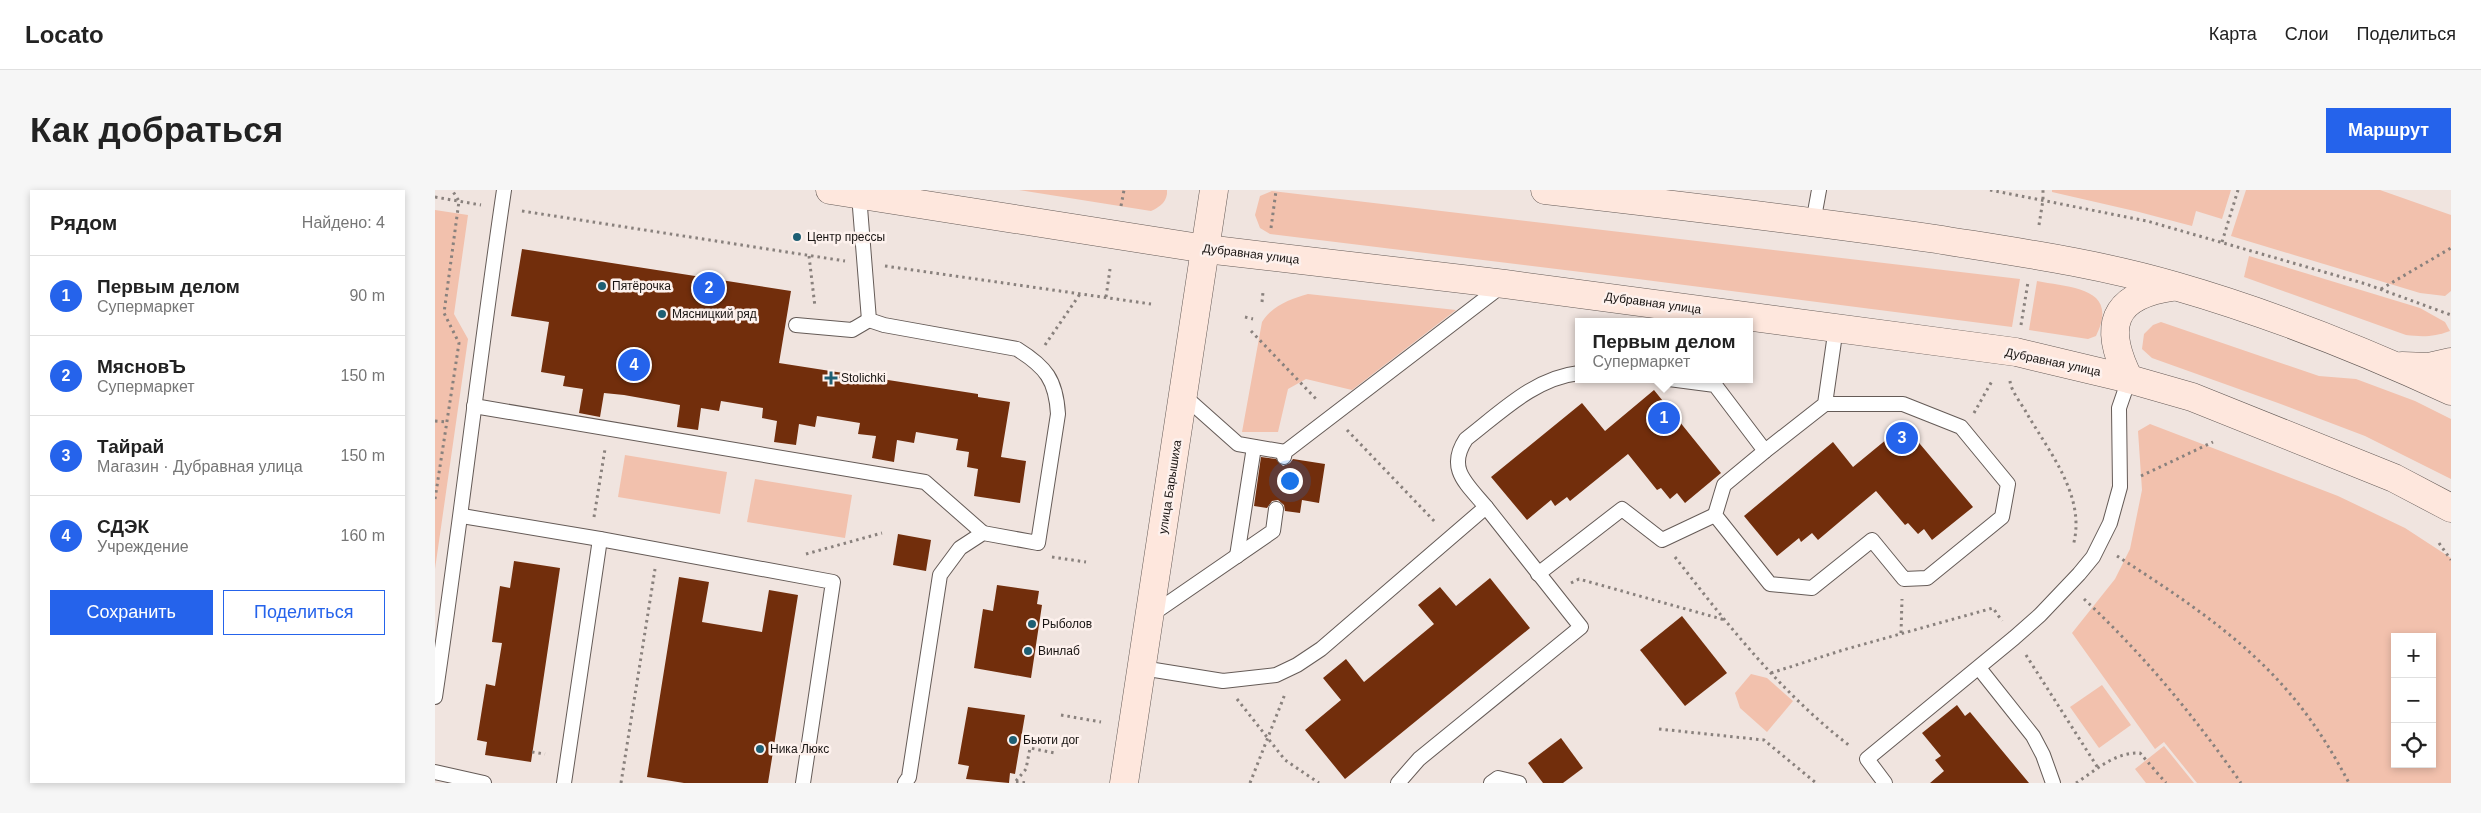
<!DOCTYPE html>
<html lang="ru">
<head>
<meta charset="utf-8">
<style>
	:root { --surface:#fff; --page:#f6f6f6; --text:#222; --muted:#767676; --line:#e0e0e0; --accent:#2563eb }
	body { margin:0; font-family:Arial,sans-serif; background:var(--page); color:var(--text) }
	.controls { position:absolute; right:15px; bottom:15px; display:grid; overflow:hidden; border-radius:0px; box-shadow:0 2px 8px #0003 }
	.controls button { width:45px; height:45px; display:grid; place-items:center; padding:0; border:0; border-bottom:1px solid var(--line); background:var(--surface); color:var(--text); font:25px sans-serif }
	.you { position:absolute; left:854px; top:290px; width:18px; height:18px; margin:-12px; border:4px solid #fff; border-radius:50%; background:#1a73e8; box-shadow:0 0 0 8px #1a73e833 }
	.badge { display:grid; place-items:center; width:32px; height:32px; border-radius:50%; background:var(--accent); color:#fff; font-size:16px; font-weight:700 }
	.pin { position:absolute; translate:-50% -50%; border:2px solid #fff; box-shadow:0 1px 5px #0006 }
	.popup { position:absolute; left:1140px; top:128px; width:178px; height:65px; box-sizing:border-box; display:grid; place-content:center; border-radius:0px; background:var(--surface); filter:drop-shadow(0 1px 4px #0005); font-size:16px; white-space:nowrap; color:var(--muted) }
	.popup b { font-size:19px; color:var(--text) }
	.popup::after { content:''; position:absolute; left:50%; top:100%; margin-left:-10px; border:10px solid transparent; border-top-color:var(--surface) }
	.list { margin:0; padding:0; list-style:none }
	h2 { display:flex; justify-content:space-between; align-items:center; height:65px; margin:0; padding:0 20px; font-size:21px }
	h2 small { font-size:16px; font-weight:400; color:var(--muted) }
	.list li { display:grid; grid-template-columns:32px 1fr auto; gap:15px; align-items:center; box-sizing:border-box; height:80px; padding:0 20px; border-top:1px solid var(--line) }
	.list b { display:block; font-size:19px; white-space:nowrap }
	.list p { margin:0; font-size:16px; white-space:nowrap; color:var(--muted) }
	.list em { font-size:16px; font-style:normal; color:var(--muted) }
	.actions { display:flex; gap:10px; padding:15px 20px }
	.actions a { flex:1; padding:11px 0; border:1px solid var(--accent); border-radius:0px; text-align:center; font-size:18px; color:var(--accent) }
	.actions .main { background:var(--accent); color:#fff }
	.icon { flex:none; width:28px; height:28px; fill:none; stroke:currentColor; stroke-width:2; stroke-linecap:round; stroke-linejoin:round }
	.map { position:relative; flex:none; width:2016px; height:593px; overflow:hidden; border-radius:0px }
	header { display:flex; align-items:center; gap:30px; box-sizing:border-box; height:70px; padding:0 25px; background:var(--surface); border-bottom:1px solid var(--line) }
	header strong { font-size:24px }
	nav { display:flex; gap:28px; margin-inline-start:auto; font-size:18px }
	.intro { display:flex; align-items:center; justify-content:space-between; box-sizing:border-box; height:120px; padding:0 30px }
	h1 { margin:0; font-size:35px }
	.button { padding:12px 22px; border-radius:0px; background:var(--accent); color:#fff; font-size:18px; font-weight:700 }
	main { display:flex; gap:30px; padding:0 30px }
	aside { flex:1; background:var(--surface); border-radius:0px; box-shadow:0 2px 8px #0003 }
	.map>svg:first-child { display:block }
	.green { fill:#f2c1ad; fill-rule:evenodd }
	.building { fill:#722e0c }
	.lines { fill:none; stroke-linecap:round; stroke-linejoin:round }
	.service-casing { stroke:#655b57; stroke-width:16 }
	.secondary-casing { stroke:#655b57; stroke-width:29 }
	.path { stroke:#89817d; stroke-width:3; stroke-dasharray:2.5 4; stroke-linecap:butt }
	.service { stroke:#fff; stroke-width:14 }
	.secondary { stroke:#fee7dd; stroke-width:28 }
	.poi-dot { fill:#1e5f74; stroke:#fdf1ed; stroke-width:2 }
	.labels { text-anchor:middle; stroke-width:5; stroke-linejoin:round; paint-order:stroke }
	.poi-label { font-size:12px; fill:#181412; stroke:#fdf1ed; text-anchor:start }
	.street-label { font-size:12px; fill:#181412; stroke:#fdf1ed }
</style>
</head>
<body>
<header>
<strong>Locato</strong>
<nav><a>Карта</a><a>Слои</a><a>Поделиться</a></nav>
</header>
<div class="intro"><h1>Как добраться</h1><a class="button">Маршрут</a></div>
<main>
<aside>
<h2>Рядом<small>Найдено: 4</small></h2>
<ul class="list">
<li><span class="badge">1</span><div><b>Первым делом</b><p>Супермаркет</p></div><em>90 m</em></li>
<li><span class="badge">2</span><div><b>МясновЪ</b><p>Супермаркет</p></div><em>150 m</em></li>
<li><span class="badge">3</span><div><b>Тайрай</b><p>Магазин · Дубравная улица</p></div><em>150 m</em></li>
<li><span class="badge">4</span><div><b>СДЭК</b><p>Учреждение</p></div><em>160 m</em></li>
</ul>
<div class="actions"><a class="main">Сохранить</a><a>Поделиться</a></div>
</aside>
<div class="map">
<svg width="2016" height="593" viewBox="0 0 2016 593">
	<rect width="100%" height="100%" fill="#f0e4df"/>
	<!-- green -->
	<g class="green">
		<path d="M 584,0 L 732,0 C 733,11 725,17 716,21 Z"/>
		<path d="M 1617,0 L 1796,0 L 1787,29 L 1761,21 L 1757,36 L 1704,22 L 1617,2 Z"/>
		<path d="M 1811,0 L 1945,0 L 2016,25 L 2016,101 L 2010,106 L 1985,103 L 1796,46 Z"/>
		<path d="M 837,1 L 1585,89 L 1577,137 L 1195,88 L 835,44 L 825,38 L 820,25 L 825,6 Z"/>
		<path d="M 0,20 L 33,25 L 19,124 L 33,149 L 0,379 Z"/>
		<path d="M 1814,66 L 1985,118 L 2010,132 L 2015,141 C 1999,147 1987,147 1971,145 L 1809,87 Z"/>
		<path d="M 1602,91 C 1636,98 1685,97 1661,146 L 1653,149 L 1594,140 Z"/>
		<path d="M 873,104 L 1021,120 L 917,200 L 871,189 L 853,199 L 843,242 L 807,242 L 827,132 C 837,116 855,109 873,104 Z"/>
		<path d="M 1726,132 L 1884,186 L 1921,189 L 1980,211 L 2016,229 L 2016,289 L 1930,246 L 1843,213 L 1717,168 L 1707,159 L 1709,144 L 1718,135 Z"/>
		<path d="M 1715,234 L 1903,306 L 1970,338 L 2016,368 L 2016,593 L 1762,593 L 1729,552 L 1720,559 L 1637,443 L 1680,389 L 1695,359 L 1707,300 L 1703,241 ZM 1960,447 L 1997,447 L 1997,574 L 1960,574 Z"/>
		<path d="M 190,265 L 292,282 L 285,324 L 183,307 Z"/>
		<path d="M 320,289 L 417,305 L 410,348 L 312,332 Z"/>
		<path d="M 1316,484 L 1332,488 L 1358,511 L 1332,542 L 1305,518 L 1300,503 Z"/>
		<path d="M 1667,495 L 1696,535 L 1664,558 L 1635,517 Z"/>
		<path d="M 1729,556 L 1759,593 L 1711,593 L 1700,579 Z"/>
	</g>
	<!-- building -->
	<g class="building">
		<path d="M 87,59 L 356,101 L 344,173 L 543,204 L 543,207 L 575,212 L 566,267 L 591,271 L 585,313 L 539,306 L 543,279 L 532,277 L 534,262 L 521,260 L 523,249 L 481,242 L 479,253 L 462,250 L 459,272 L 437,268 L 441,246 L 423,244 L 425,233 L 382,226 L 380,237 L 364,234 L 361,255 L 339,252 L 342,231 L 327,228 L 328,218 L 286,211 L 284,221 L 266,218 L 263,240 L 242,237 L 245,215 L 189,205 L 169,203 L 165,227 L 144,223 L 148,199 L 128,196 L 130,186 L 106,182 L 114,132 L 76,126 Z"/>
		<path d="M 1219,200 L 1286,283 L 1250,313 L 1242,303 L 1235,309 L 1226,298 L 1222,300 L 1193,264 L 1135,311 L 1132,307 L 1120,316 L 1116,310 L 1092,330 L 1056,287 L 1147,213 L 1170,241 Z"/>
		<path d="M 1469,235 L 1538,317 L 1497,350 L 1489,339 L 1483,344 L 1473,333 L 1470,335 L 1441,301 L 1383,350 L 1377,343 L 1366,352 L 1364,348 L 1342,366 L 1309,326 L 1398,252 L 1418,277 Z"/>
		<path d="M 826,267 L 841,269 L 848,276 L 855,273 L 858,269 L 890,274 L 884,313 L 867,310 L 865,323 L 850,321 L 849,315 L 843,310 L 837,311 L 832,318 L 819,316 Z"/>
		<path d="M 463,344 L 496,350 L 491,381 L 458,375 Z"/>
		<path d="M 79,371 L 125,378 L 96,572 L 50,565 L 52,552 L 42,550 L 51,494 L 60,496 L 67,453 L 57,452 L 65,396 L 75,398 Z"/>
		<path d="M 244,387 L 274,392 L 267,432 L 327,442 L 334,400 L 363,405 L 333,593 L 249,593 L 212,587 Z"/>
		<path d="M 1055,388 L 1095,438 L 910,589 L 870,540 L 906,510 L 888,488 L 911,469 L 929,492 L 999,434 L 983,415 L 1005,397 L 1021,416 Z"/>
		<path d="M 562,395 L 604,401 L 602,414 L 607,415 L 596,488 L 539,478 L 548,419 L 558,421 Z"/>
		<path d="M 1247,426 L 1292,483 L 1250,516 L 1205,460 Z"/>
		<path d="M 1522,515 L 1530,526 L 1535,522 L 1594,593 L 1495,593 L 1509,581 L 1500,570 L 1506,566 L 1487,543 Z"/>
		<path d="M 533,517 L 590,525 L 580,584 L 575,583 L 574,593 L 531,589 L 534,576 L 523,574 Z"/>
		<path d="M 1126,548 L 1148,578 L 1128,593 L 1108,593 L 1093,573 Z"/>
	</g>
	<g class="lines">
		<defs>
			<g id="service">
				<path d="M 424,5 L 434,130 L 449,135 L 582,159 C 611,177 621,190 623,224 L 603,353 L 548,343 L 525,358 L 505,385 L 474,587 L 470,593"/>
				<path d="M 1378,33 L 1384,0"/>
				<path d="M 361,135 L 417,140 L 434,130"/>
				<path d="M 1234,189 L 1280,195 L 1330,261 L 1390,214 L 1401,137"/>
				<path d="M 749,206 L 803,254 L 850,262"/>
				<path d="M 39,216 L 490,292 L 548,343"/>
				<path d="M 1330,261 L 1289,295 L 1280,325 L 1335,394 L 1377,398 L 1437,350 L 1469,389 L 1492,388 L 1567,327 L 1573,294 L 1526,237 L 1468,214 L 1390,214"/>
				<path d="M 849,267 L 850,262 L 1068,95"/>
				<path d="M 1051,317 C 1032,294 1011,279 1031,249 C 1065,223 1099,188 1144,183"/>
				<path d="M 27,326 L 165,349 L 398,392 L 368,593"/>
				<path d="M 802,366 L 819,257"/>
				<path d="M 1103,384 L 1187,319 L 1227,350 L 1280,325"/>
				<path d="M 716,425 L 838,341 L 841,319"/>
				<path d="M 707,478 L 788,491 L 841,485 L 862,475 L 886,459 L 1051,317 L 1146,437 L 984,569 L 963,593"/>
				<path d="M 1544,478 L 1598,546 L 1608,565 L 1618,593"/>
				<path d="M 0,507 C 25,339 44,169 69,0"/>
				<path d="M 0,582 L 49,593"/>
				<path d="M 129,593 L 165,349"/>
				<path d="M 1056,593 L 1063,588 L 1084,593"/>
				<path d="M 1450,593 L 1432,569 L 1579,448 L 1605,425 L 1644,384 L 1658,367 L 1675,333 L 1685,297 L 1684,218 L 1694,189"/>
			</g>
			<g id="secondary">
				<path d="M 395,0 L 771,59 L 1070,94 L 1581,162 L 1694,189 L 1757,207 L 1959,288 L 2016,318"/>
				<path d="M 1110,0 C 1241,15 1371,30 1501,49 C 1581,62 1662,73 1740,96 C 1834,123 1927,160 2016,201"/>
				<path d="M 1967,176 L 1994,177 L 2016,172"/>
				<path d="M 1694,189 C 1668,137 1676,106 1737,97"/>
				<path d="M 689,593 L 779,0"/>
			</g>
		</defs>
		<!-- service casing -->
		<use href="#service" class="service-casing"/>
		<!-- secondary casing -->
		<use href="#secondary" class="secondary-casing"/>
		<!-- path -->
		<g class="path">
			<path d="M 1555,0 L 1712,31 L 1931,94 L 2016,125"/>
			<path d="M 0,7 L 46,15"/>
			<path d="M 686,16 L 689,0"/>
			<path d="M 87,21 L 410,71"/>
			<path d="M 1604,35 L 1608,10 L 1608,0"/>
			<path d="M 836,38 L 841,1"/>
			<path d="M 1787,52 L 1803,0"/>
			<path d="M 374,66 L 380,117"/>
			<path d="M 450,76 L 716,114"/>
			<path d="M 1946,99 L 2016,58"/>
			<path d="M 671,107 L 675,79"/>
			<path d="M 827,112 L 828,102"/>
			<path d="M 810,127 L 818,129"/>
			<path d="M 1586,135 L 1593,92"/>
			<path d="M 816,141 L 883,211"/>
			<path d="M 610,155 L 645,104"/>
			<path d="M 1575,191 C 1576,201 1586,213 1591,222 C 1614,262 1652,307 1638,356"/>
			<path d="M 1539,223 L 1557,191"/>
			<path d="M 0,231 L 12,232"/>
			<path d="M 912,240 L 1001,333"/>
			<path d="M 1706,286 L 1778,252"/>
			<path d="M 0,309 L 24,153 L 9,123 L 24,11 L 17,0"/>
			<path d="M 159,327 L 170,259"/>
			<path d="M 2004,353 L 2016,370"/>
			<path d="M 371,364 L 447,343"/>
			<path d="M 1682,366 C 1741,404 1804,445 1850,498 C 1876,527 1896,559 1914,593"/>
			<path d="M 617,367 L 651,372"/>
			<path d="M 1240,367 C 1292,434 1347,504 1415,556"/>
			<path d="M 1136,393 L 1144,389 L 1290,430"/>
			<path d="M 1649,409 C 1709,465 1759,526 1806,593"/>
			<path d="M 1466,443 L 1467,409"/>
			<path d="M 1591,465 L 1663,578"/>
			<path d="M 1336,483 L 1408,460 L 1558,418 L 1567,431"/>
			<path d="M 802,509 L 850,570 L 884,593"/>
			<path d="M 626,525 L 666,532"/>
			<path d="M 1224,539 L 1329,550 L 1381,593"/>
			<path d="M 97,562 L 110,564"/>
			<path d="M 581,591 L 591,579 L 595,558 L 620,563"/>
			<path d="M 581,592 L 593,593"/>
			<path d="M 186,593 L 220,379"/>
			<path d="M 815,593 L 850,504"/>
			<path d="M 1641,593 C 1661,580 1680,562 1705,563 L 1731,593"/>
		</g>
		<!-- service -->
		<use href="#service" class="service"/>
		<!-- secondary -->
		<use href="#secondary" class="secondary"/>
	</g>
	<!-- markers -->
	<g class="poi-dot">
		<circle cx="362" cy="47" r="5"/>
		<circle cx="167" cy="96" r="5"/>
		<circle cx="227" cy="124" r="5"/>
		<path d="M393.5 180.5h5v5h5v5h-5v5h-5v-5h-5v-5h5z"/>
		<circle cx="597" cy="434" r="5"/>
		<circle cx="593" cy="461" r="5"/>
		<circle cx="578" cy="550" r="5"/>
		<circle cx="325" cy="559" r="5"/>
	</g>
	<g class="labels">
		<!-- poi labels -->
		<g class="poi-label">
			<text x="372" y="51">Центр прессы</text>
			<text x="177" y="100">Пятёрочка</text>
			<text x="237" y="128">Мясницкий ряд</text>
			<text x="406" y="192">Stolichki</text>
			<text x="607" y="438">Рыболов</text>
			<text x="603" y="465">Винлаб</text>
			<text x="588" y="554">Бьюти дог</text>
			<text x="335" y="563">Ника Люкс</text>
		</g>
		<!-- street labels -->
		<g class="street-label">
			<text transform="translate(816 64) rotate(7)" y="4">Дубравная улица</text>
			<text transform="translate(1218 113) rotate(8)" y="4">Дубравная улица</text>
			<text transform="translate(1618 172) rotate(12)" y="4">Дубравная улица</text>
			<text transform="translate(735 297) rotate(-81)" y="4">улица Барышиха</text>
		</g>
	</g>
</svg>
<div class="controls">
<button>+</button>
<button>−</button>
<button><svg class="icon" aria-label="locate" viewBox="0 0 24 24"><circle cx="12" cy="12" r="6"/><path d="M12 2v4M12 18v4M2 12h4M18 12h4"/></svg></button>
</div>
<div class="you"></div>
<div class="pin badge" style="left:1229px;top:228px">1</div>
<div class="popup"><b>Первым делом</b>Супермаркет</div>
<div class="pin badge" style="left:274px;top:98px">2</div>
<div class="pin badge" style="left:1467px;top:248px">3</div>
<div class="pin badge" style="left:199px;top:175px">4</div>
</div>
</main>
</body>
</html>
